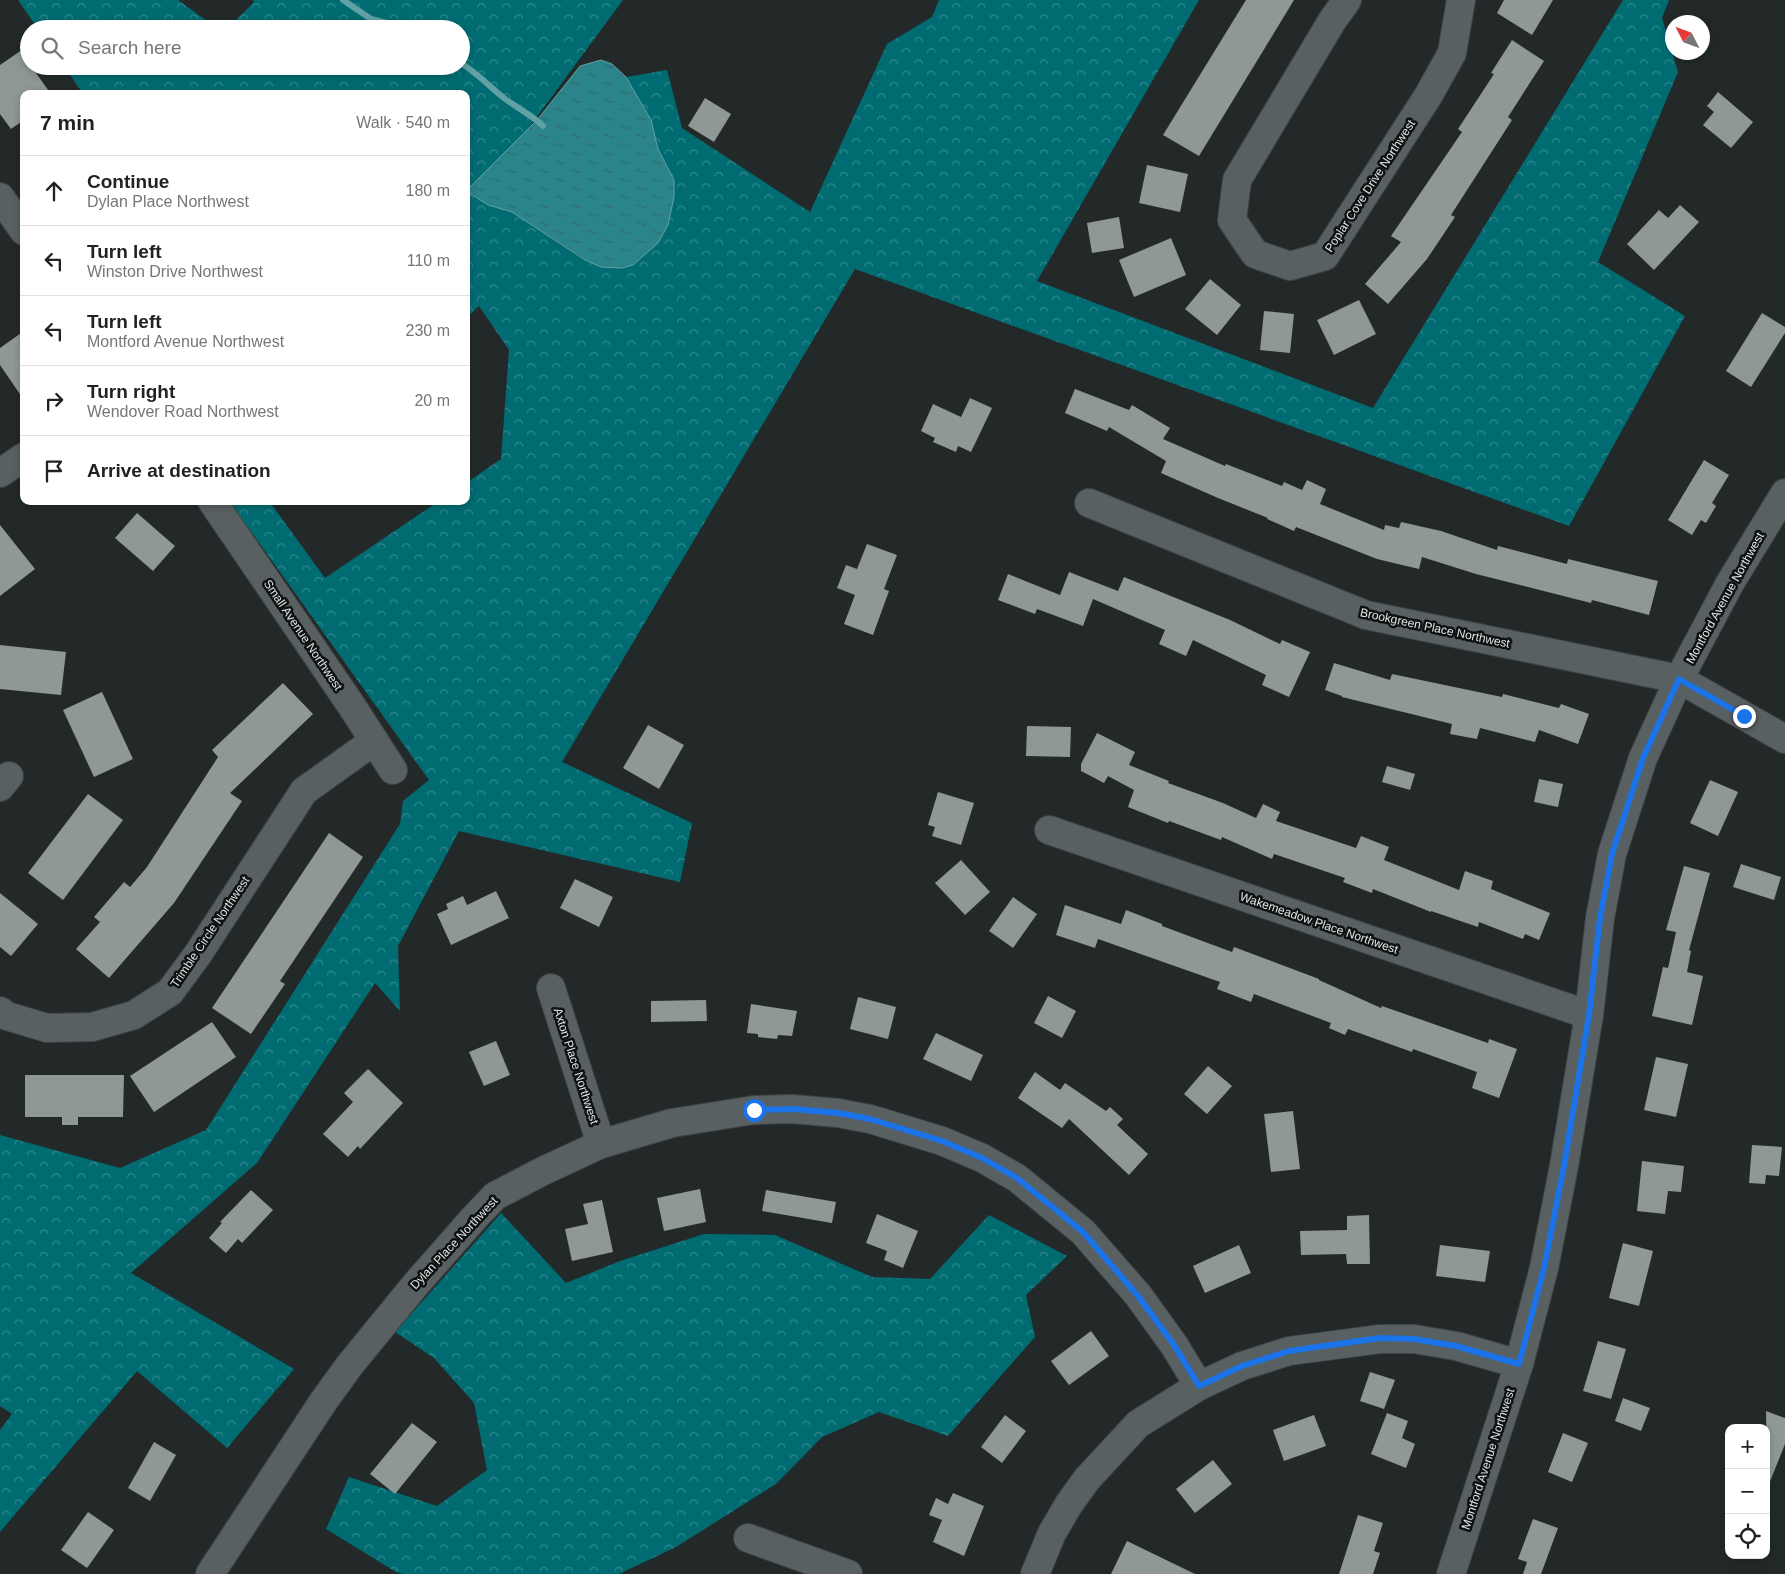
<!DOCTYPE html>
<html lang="en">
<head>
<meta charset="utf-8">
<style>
	:root { --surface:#fff; --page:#f2f2f2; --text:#222; --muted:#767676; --line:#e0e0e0 }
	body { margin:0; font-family:Arial,sans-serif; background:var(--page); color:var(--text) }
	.controls { position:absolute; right:15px; bottom:15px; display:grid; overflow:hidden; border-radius:10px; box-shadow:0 2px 8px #0003 }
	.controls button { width:45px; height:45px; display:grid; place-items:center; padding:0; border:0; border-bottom:1px solid var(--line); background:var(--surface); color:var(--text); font:25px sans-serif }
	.compass { position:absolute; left:1665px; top:15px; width:45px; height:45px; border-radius:50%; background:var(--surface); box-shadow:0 2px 8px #0003; rotate:312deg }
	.stop { position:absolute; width:15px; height:15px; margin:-11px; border:4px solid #1a73e8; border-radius:50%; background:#fff }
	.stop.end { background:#1a73e8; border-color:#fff; box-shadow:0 1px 5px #0008 }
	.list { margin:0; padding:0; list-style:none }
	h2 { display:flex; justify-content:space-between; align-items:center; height:65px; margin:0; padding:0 20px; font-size:21px }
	h2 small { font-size:16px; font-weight:400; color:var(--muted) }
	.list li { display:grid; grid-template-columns:32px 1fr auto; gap:15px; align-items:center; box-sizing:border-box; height:70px; padding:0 20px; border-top:1px solid var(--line) }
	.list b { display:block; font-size:19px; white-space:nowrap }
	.list p { margin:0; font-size:16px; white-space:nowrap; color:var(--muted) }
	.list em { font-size:16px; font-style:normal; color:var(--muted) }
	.icon { flex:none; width:28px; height:28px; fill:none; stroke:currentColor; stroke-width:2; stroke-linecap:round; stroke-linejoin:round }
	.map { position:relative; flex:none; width:1785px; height:1574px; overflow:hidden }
	.search { position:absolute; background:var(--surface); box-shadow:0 2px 8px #0003; left:20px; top:20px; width:450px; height:55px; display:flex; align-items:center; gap:12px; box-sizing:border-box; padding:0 18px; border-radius:28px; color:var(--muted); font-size:19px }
	.panel { position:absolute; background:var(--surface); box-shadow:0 2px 8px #0003; left:20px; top:90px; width:450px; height:415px; border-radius:10px }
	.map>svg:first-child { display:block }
	.forest { fill:url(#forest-crowns) }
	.water { fill:url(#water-ripples); stroke:#61a1a5 }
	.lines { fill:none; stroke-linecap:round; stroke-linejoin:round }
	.stream { stroke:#61a1a5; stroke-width:6 }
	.building { fill:#8f9797 }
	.minor-casing { stroke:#3f4545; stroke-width:30 }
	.minor { stroke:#596061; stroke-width:28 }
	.route { stroke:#1a73e8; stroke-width:6 }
	.labels { text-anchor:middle; stroke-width:5; stroke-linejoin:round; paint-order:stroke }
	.street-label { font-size:12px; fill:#e1e5e5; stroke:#0e1111 }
</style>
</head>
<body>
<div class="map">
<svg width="1785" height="1574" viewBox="0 0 1785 1574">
	<defs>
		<pattern id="forest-crowns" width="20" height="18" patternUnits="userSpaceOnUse" patternTransform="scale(1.25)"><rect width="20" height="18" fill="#006c72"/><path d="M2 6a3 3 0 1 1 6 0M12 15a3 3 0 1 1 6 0" fill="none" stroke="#31888d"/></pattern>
		<pattern id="water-ripples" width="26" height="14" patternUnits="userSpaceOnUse" patternTransform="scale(1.25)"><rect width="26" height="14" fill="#2a8489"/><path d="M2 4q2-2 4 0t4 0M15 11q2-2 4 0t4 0" fill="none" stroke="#346b6e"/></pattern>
	</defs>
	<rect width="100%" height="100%" fill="#232929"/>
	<!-- forest -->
	<g class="forest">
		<path d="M 18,0 L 178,0 L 218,29 L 38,29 Z"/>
		<path d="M 253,0 L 623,0 L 477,198 L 488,205 L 512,212 L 584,260 L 674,180 L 658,149 L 626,77 L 667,70 L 682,128 L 810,212 L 887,44 L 932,17 L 939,0 L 1199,0 L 1037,281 L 1373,408 L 1623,0 L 1669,0 L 1662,18 L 1678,72 L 1598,262 L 1685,316 L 1569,526 L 855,269 L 562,762 L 692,823 L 680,882 L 459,831 L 398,946 L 400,1011 L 375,983 L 257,1163 L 131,1273 L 294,1369 L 227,1448 L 137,1371 L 0,1532 L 0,1430 L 12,1414 L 0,1406 L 0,1135 L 120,1168 L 206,1130 L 400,824 L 403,801 L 429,780 L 229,501 L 269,501 L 325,578 L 439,501 L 466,501 L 466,483 L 501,459 L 509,350 L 479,306 L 466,318 L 466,94 L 83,94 L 64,66 L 461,66 L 461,29 L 227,29 L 254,2 Z"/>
		<path d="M 501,1213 L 566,1283 L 620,1261 L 704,1234 L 775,1235 L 872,1277 L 930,1279 L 989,1215 L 1067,1256 L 1026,1295 L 1035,1337 L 948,1436 L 879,1412 L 822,1437 L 776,1484 L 676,1547 L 619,1574 L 404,1574 L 396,1572 L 326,1529 L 349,1477 L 437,1506 L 487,1470 L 474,1403 L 434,1358 L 395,1332 Z"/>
	</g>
	<!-- water -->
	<path class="water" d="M 601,60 L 612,64 L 626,77 L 651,120 L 658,149 L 674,180 L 674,197 L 668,225 L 658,243 L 633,265 L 622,268 L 601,267 L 585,260 L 512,212 L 488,205 L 466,191 L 537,120 L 580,66 Z"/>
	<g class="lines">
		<!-- stream -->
		<g class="stream">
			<path d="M 343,0 L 371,19 L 387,23 L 394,29"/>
			<path d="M 461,63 C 477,73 490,87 504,98 C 517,108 532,115 543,126"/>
		</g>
	</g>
	<!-- building -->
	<g class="building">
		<path d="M 1246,0 L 1294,0 L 1199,156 L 1163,135 Z"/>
		<path d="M 1504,0 L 1553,0 L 1532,35 L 1497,13 Z"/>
		<path d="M 1512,40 L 1544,61 L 1508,117 L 1512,120 L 1451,215 L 1455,217 L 1427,259 L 1388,304 L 1365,284 L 1401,242 L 1391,236 L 1462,132 L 1458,129 L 1494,74 L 1491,73 Z"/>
		<path d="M 29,45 L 29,66 L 31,66 L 51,94 L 24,94 L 24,120 L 11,129 L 0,114 L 0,65 Z"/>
		<path d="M 1718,92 L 1753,122 L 1731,148 L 1703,125 L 1714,112 L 1707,106 Z"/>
		<path d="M 705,98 L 731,114 L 714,142 L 688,126 Z"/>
		<path d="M 1147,165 L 1188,174 L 1180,212 L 1139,203 Z"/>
		<path d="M 1680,205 L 1699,222 L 1654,270 L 1627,244 L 1659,210 L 1668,218 Z"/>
		<path d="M 1119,217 L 1124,248 L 1092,253 L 1087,223 Z"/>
		<path d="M 1171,238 L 1186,275 L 1134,297 L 1119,260 Z"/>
		<path d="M 1210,279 L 1241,305 L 1217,335 L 1185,309 Z"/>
		<path d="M 1359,300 L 1376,334 L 1334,355 L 1317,320 Z"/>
		<path d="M 1264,311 L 1294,314 L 1290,353 L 1260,350 Z"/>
		<path d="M 1762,313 L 1785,327 L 1785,333 L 1751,387 L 1726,371 Z"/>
		<path d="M 24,331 L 24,400 L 0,365 L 0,348 Z"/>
		<path d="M 1075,389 L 1129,410 L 1132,405 L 1170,428 L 1163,439 L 1225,466 L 1226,464 L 1282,486 L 1284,482 L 1302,490 L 1307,480 L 1326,489 L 1320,504 L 1384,530 L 1385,525 L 1399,528 L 1401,522 L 1441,531 L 1497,550 L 1498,546 L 1567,564 L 1568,559 L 1658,581 L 1649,615 L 1592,600 L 1591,603 L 1476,574 L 1422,557 L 1419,569 L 1377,559 L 1296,527 L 1294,531 L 1267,519 L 1268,518 L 1218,498 L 1161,473 L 1166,461 L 1109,427 L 1107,431 L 1065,413 Z"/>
		<path d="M 970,398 L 992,408 L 971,452 L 958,446 L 956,452 L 933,442 L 935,438 L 921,431 L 933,404 L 961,417 Z"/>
		<path d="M 1704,460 L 1729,475 L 1712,503 L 1716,506 L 1706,523 L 1701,520 L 1692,535 L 1668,520 Z"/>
		<path d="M 137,513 L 175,546 L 153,571 L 115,538 Z"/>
		<path d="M 0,525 L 35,569 L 0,596 Z"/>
		<path d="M 867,544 L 897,555 L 884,589 L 889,591 L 873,635 L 844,624 L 855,595 L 837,588 L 846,565 L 857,569 Z"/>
		<path d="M 1069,572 L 1118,591 L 1124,577 L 1230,620 L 1280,644 L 1282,640 L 1310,652 L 1289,697 L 1262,685 L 1266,675 L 1193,640 L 1186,656 L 1159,644 L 1165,630 L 1093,599 L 1083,626 L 1037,609 L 1035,614 L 998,600 L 1008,574 L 1060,595 Z"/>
		<path d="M 0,645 L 66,652 L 61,695 L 0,689 Z"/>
		<path d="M 1334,663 L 1390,680 L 1392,674 L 1502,697 L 1503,694 L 1559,708 L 1561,704 L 1589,714 L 1578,744 L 1539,730 L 1535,742 L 1480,728 L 1477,739 L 1450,734 L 1452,724 L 1342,697 L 1342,696 L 1325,690 Z"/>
		<path d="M 283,683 L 313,714 L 230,793 L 242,801 L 174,903 L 109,978 L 76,949 L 100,922 L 94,917 L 124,882 L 130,887 L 147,867 L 218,757 L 212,750 Z"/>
		<path d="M 102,692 L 133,759 L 94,777 L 63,710 Z"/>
		<path d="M 648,725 L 684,745 L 659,789 L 623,768 Z"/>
		<path d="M 1027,726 L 1071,727 L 1070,757 L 1026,756 Z"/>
		<path d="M 1097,733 L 1135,752 L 1129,765 L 1169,781 L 1168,783 L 1223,803 L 1256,818 L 1263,804 L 1280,812 L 1276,821 L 1356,848 L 1361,836 L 1389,847 L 1384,860 L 1459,890 L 1465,871 L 1493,881 L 1491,889 L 1550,913 L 1539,940 L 1525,934 L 1523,939 L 1479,922 L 1478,927 L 1431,911 L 1431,912 L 1373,889 L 1372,893 L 1343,882 L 1345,878 L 1274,854 L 1272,859 L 1222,837 L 1221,840 L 1169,821 L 1168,823 L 1128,807 L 1134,790 L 1108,776 L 1104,783 L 1081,771 L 1081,764 Z"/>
		<path d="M 1387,766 L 1415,774 L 1410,790 L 1382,782 Z"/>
		<path d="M 1539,779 L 1563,784 L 1558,807 L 1534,802 Z"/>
		<path d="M 1710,780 L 1738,792 L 1718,836 L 1690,823 Z"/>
		<path d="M 938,792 L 974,803 L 961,845 L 932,836 L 935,827 L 928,825 Z"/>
		<path d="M 88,794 L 123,820 L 63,900 L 28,873 Z"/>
		<path d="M 329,833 L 363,857 L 280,981 L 285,984 L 251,1034 L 212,1008 Z"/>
		<path d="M 961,860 L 990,892 L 965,915 L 935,883 Z"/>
		<path d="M 1741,864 L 1781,877 L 1774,900 L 1733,887 Z"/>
		<path d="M 1684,866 L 1710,873 L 1689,950 L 1691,951 L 1687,972 L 1703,976 L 1692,1025 L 1652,1016 L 1663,967 L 1668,968 L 1676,932 L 1666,930 Z"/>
		<path d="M 575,879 L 613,897 L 599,927 L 560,908 Z"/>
		<path d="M 496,891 L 509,918 L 451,945 L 437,914 L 448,909 L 446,904 L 463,896 L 467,905 Z"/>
		<path d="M 0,893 L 38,924 L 11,956 L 0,947 Z"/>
		<path d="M 1013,897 L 1037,914 L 1013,948 L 989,931 Z"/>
		<path d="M 1065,905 L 1121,924 L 1126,910 L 1162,924 L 1162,926 L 1232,952 L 1234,947 L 1319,979 L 1319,980 L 1381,1008 L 1382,1006 L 1488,1043 L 1489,1039 L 1517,1049 L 1499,1098 L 1472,1088 L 1477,1072 L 1413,1049 L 1412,1052 L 1348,1029 L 1345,1035 L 1329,1028 L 1331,1023 L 1254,994 L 1251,1002 L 1217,989 L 1220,982 L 1098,939 L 1095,948 L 1056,935 Z"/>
		<path d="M 1048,996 L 1076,1011 L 1062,1038 L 1034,1023 Z"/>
		<path d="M 858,997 L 896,1007 L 888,1039 L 850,1029 Z"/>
		<path d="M 706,1000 L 707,1021 L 651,1022 L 651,1001 Z"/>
		<path d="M 751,1004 L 797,1011 L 792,1036 L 778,1035 L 777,1039 L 758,1037 L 758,1034 L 747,1033 Z"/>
		<path d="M 212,1022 L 236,1057 L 154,1112 L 130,1076 Z"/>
		<path d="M 936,1033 L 983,1055 L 971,1081 L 923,1059 Z"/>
		<path d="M 496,1041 L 510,1075 L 484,1086 L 469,1052 Z"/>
		<path d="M 1656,1057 L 1688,1064 L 1676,1117 L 1644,1110 Z"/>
		<path d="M 1208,1066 L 1232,1086 L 1207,1114 L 1184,1094 Z"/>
		<path d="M 368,1069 L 403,1103 L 360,1149 L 358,1146 L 348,1157 L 323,1134 L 353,1102 L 344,1093 Z"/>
		<path d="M 1035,1072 L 1060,1090 L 1065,1083 L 1106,1111 L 1110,1107 L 1123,1119 L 1117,1125 L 1148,1154 L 1129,1175 L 1069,1119 L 1062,1128 L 1018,1098 Z"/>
		<path d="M 25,1075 L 124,1075 L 123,1117 L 78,1117 L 78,1125 L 62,1125 L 62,1117 L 25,1117 Z"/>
		<path d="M 1293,1111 L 1300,1169 L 1271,1172 L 1264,1114 Z"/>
		<path d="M 1752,1145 L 1782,1147 L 1779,1176 L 1766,1175 L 1765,1184 L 1749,1183 Z"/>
		<path d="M 1642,1161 L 1684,1166 L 1681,1192 L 1668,1191 L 1665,1214 L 1637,1211 Z"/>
		<path d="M 700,1189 L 706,1222 L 664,1231 L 657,1198 Z"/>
		<path d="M 251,1190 L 273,1210 L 242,1243 L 238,1239 L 226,1253 L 209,1238 L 222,1223 L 220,1222 Z"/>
		<path d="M 766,1190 L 836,1202 L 832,1223 L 762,1211 Z"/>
		<path d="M 602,1200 L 613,1252 L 572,1261 L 565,1229 L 588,1224 L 583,1204 Z"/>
		<path d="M 877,1214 L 918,1231 L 903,1268 L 884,1260 L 887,1251 L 866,1243 Z"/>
		<path d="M 1369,1215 L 1370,1264 L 1347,1264 L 1346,1254 L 1301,1255 L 1300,1231 L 1347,1230 L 1347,1216 Z"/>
		<path d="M 1623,1243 L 1653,1251 L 1639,1306 L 1609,1298 Z"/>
		<path d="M 1239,1245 L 1251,1273 L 1205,1293 L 1193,1266 Z"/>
		<path d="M 1440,1245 L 1490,1251 L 1485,1282 L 1436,1276 Z"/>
		<path d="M 1091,1331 L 1109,1356 L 1069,1385 L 1051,1361 Z"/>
		<path d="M 1598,1341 L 1626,1349 L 1611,1399 L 1583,1391 Z"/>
		<path d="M 1370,1372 L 1395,1380 L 1384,1409 L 1360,1401 Z"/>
		<path d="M 1623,1398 L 1650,1408 L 1641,1431 L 1615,1421 Z"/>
		<path d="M 1766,1411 L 1785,1418 L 1785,1444 L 1767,1489 Z"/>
		<path d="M 1387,1413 L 1408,1421 L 1402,1438 L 1415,1444 L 1406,1468 L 1371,1454 Z"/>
		<path d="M 1005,1415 L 1026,1431 L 1002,1463 L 981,1447 Z"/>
		<path d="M 1314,1415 L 1326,1446 L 1284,1461 L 1273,1430 Z"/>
		<path d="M 412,1423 L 437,1442 L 395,1494 L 370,1474 Z"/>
		<path d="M 1563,1433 L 1588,1443 L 1572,1482 L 1548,1472 Z"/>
		<path d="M 154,1442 L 176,1455 L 150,1501 L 128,1488 Z"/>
		<path d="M 1213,1460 L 1232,1484 L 1195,1513 L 1176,1489 Z"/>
		<path d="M 953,1493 L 984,1506 L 964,1556 L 933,1542 L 942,1520 L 929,1515 L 936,1498 L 948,1504 Z"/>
		<path d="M 88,1512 L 114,1530 L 87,1568 L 61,1550 Z"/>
		<path d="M 1358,1515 L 1383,1523 L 1374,1551 L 1380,1553 L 1373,1574 L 1339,1574 Z"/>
		<path d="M 1533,1519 L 1558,1528 L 1541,1574 L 1523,1574 L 1527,1562 L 1518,1559 Z"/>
		<path d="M 1127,1541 L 1195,1574 L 1111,1574 Z"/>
	</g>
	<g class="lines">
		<defs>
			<g id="minor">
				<path d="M 1347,0 L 1332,21 L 1237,180 L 1232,220 L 1255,254 L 1290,266 L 1325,256 L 1428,96 L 1452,53 L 1461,0"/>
				<path d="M 0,197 L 24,231"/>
				<path d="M 0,473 L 24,457"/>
				<path d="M 212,501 L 351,705 L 393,770"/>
				<path d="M 1089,503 L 1366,615 L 1679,679 L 1785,739"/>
				<path d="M 0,787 L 9,776"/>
				<path d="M 1049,830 L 1589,1015"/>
				<path d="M 551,988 L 601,1144"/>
				<path d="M 0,1011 L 7,1016 L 47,1028 L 92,1027 L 134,1015 L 170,992 L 198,954 L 304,791 L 374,741"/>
				<path d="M 748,1538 L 848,1574"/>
				<path d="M 210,1574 L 323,1402 L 349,1366 L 416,1284 L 475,1217 L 495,1196 L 543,1171 L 601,1144 L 672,1123 L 754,1110 L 793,1109 L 838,1113 L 870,1119 L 942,1141 L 982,1158 L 1017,1178 L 1083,1232 L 1138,1295 L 1174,1345 L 1199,1386"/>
				<path d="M 1035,1574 L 1052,1533 L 1069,1504 L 1087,1479 L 1138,1424 L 1199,1386 L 1242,1366 L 1289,1351 L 1380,1339 L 1414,1339 L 1456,1346 L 1519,1364"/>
				<path d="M 1451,1574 L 1519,1364 L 1544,1268 L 1564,1166 L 1589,1015 L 1600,918 L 1612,854 L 1643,758 L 1679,679 L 1730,583 L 1785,493"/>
			</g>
		</defs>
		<!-- minor casing -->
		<use href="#minor" class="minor-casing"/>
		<!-- minor -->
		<use href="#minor" class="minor"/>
	</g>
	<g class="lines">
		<!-- route -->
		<path class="route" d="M 754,1110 L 793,1109 L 838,1113 L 870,1119 L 942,1141 L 982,1158 L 1017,1178 L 1083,1232 L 1138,1296 L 1174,1345 L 1199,1386 L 1242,1366 L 1289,1351 L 1380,1338 L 1414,1339 L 1456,1346 L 1519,1364 L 1544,1268 L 1564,1166 L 1589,1015 L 1600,918 L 1612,854 L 1643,758 L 1679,679 L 1744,716"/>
	</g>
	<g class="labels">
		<!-- street labels -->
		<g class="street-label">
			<text transform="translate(1370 186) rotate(-57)" y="4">Poplar Cove Drive Northwest</text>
			<text transform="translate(1725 598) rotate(-61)" y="4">Montford Avenue Northwest</text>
			<text transform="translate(1435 628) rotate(12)" y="4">Brookgreen Place Northwest</text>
			<text transform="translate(303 635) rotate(56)" y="4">Small Avenue Northwest</text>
			<text transform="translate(1319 923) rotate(19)" y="4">Wakemeadow Place Northwest</text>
			<text transform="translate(210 932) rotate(-56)" y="4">Trimble Circle Northwest</text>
			<text transform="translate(576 1066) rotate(72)" y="4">Axton Place Northwest</text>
			<text transform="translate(454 1243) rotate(-47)" y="4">Dylan Place Northwest</text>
			<text transform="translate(1488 1459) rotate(-72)" y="4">Montford Avenue Northwest</text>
		</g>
	</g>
</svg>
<div class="controls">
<button>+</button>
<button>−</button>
<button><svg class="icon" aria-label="locate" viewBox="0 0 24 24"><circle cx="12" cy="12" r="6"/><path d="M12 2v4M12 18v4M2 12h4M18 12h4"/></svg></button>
</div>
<svg class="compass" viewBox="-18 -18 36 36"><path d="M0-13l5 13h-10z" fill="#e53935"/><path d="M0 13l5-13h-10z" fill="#767676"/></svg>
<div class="stop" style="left:754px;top:1110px"></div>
<div class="stop end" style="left:1744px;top:716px"></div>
<div class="search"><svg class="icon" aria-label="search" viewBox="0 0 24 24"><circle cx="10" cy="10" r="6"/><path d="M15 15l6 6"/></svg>Search here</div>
<section class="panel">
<h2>7 min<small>Walk · 540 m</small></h2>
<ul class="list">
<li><svg class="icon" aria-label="ahead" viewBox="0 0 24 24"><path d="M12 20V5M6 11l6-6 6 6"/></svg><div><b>Continue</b><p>Dylan Place Northwest</p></div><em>180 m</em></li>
<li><svg class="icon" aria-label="left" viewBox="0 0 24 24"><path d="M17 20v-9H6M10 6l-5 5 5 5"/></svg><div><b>Turn left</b><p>Winston Drive Northwest</p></div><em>110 m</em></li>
<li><svg class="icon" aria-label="left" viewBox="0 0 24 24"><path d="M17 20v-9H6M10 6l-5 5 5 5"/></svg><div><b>Turn left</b><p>Montford Avenue Northwest</p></div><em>230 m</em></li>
<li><svg class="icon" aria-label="right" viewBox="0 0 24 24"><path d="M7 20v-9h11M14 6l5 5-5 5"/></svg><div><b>Turn right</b><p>Wendover Road Northwest</p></div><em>20 m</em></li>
<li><svg class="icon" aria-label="arrive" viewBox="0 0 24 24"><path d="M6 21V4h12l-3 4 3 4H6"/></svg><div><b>Arrive at destination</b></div></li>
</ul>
</section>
</div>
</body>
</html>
